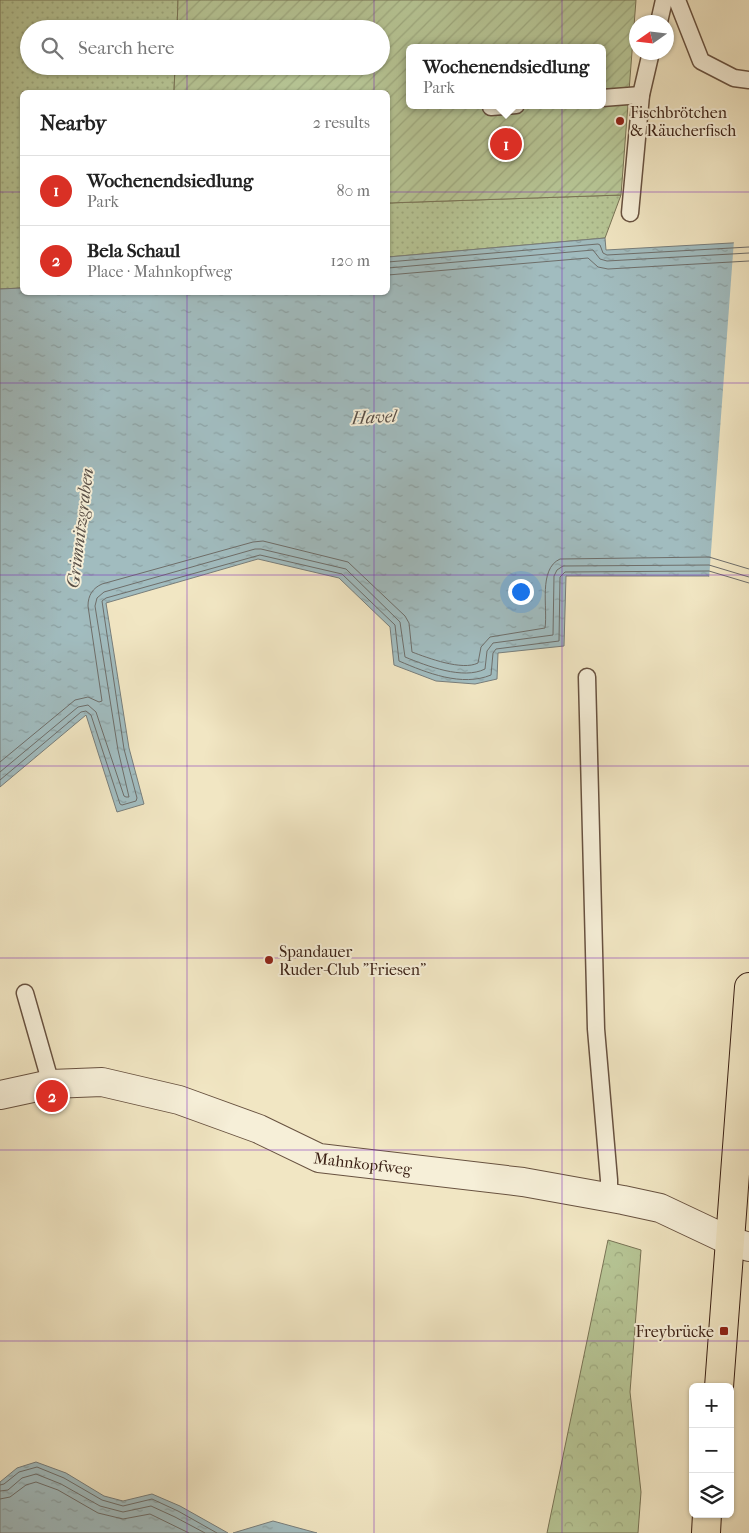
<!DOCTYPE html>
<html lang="en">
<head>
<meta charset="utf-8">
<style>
	:root { --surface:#fff; --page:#f2f2f2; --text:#222; --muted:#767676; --line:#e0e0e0; --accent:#d93025 }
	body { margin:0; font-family:"IM FELL French Canon",serif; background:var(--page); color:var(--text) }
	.controls { position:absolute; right:15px; bottom:15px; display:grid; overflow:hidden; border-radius:8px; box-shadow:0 1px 4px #0004 }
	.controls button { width:45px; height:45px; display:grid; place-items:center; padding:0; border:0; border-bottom:1px solid var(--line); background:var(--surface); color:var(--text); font:25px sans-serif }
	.compass { position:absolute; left:629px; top:15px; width:45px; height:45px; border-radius:50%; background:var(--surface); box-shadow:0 1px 4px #0004; rotate:256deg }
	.you { position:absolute; left:520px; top:591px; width:18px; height:18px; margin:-12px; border:4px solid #fff; border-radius:50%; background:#1a73e8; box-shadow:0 0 0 8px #1a73e833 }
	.badge { display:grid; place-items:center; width:32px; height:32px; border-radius:50%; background:var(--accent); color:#fff; font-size:16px; font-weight:700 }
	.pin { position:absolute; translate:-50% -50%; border:2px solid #fff; box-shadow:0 1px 5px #0006 }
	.popup { position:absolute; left:406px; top:44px; width:200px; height:65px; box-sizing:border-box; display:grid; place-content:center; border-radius:8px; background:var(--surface); filter:drop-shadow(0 1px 4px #0005); font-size:16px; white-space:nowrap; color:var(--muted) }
	.popup b { font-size:19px; color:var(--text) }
	.popup::after { content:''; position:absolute; left:50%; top:100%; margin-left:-10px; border:10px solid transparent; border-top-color:var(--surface) }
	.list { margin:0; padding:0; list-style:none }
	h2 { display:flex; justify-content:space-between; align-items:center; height:65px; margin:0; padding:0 20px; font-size:21px }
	h2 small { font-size:16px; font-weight:400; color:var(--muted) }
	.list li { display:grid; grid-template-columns:32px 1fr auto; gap:15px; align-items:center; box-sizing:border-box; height:70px; padding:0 20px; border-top:1px solid var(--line) }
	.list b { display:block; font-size:19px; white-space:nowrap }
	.list p { margin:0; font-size:16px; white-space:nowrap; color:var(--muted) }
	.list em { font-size:16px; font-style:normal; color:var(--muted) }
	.icon { flex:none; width:28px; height:28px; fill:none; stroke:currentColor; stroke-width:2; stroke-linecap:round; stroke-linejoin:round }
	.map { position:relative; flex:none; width:749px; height:1533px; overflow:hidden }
	.search { position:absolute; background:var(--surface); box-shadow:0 1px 4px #0004; left:20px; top:20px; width:370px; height:55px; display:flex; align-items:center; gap:12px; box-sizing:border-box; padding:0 18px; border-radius:28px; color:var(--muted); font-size:19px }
	.panel { position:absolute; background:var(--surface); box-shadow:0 1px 4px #0004; left:20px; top:90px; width:370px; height:205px; border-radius:8px }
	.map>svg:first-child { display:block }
	.grass { fill:url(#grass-dots); stroke:#797456 }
	.park { fill:url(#park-crowns); stroke:#797456 }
	.garden { fill:url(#garden-furrows); stroke:#797456; fill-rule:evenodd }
	.water { fill:url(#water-ripples); stroke:#787e7b }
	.pier { fill:#f1e6c3 }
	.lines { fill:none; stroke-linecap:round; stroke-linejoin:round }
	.shore { stroke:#6e6e6a; stroke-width:1 }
	.lane-casing { stroke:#685240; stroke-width:19 }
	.street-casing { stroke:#685240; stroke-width:30 }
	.primary-casing { stroke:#3b2115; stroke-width:30 }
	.lane { stroke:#f6efd8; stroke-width:16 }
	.street { stroke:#f6efd8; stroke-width:28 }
	.primary { stroke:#f1e6c3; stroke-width:28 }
	.grid { fill:none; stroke:#7b2cbf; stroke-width:1; stroke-opacity:0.55 }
	.poi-dot { fill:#8f2418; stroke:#f6efd8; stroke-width:2 }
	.labels { text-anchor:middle; stroke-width:4; stroke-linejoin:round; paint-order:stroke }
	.poi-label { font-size:16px; fill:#3b2115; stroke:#f6efd8; text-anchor:start }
	.street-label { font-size:16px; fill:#3b2115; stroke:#f6efd8 }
	.water-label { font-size:18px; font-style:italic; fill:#5a5048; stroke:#f6efd8 }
</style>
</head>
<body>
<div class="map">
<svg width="749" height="1533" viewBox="0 0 749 1533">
	<defs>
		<pattern id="grass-dots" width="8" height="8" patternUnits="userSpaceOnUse" patternTransform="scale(1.25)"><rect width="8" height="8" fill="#b7c696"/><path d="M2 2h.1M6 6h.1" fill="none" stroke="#9eaa80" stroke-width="1.8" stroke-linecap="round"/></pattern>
		<pattern id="park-crowns" width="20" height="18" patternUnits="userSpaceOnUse" patternTransform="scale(1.25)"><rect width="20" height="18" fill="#b7c696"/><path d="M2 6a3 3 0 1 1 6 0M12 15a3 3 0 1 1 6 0" fill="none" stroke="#9eaa80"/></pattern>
		<pattern id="garden-furrows" width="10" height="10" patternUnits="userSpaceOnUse" patternTransform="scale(1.25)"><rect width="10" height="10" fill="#b7c696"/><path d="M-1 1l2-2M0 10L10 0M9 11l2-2" fill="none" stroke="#9eaa80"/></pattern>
		<pattern id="water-ripples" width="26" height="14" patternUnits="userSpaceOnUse" patternTransform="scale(1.25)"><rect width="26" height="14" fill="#a1bcbf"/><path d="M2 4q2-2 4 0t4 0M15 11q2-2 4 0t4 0" fill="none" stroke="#8ca1a3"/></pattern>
	</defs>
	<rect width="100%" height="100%" fill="#f1e6c3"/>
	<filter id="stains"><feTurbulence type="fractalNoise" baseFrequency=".004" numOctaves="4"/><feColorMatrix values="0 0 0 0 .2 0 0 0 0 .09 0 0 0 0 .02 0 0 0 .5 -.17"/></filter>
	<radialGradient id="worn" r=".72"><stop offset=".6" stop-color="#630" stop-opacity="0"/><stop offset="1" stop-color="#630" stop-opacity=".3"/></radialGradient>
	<!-- grass -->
	<g class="grass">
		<path d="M 0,0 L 178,0 L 177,29 L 29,29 L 29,66 L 175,66 L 174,92 L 22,92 L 22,288 L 0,289 Z"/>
		<path d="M 621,195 L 605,238 L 388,257 L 388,203 Z"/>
	</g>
	<!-- park -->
	<path class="park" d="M 608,1240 L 641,1250 L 630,1392 L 641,1492 L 638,1533 L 547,1533 Z"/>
	<!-- garden -->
	<path class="garden" d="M 178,0 L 636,0 L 621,195 L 388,203 L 388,92 L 174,92 L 175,66 L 381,66 L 381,29 L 177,29 ZM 410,48 L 602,48 L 602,105 L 410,105 Z"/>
	<!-- water -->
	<g class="water">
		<path d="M 605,238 L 606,250 L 749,242 L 749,588 L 708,576 L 566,576 L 564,646 L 498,653 L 497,679 L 475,684 L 436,681 L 394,665 L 390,627 L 339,578 L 258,559 L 106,603 L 129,748 L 144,804 L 117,812 L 86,715 L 0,787 L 0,289 L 22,288 L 22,292 L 388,292 L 388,257 Z"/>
		<path d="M 36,1462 L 66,1473 L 104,1496 L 123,1501 L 152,1494 L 180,1506 L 228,1533 L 0,1533 L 0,1482 L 17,1468 Z"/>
		<path d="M 273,1521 L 317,1533 L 233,1533 Z"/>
	</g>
	<!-- pier -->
	<path class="pier" d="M 749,239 L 749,591 L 709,579 L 734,240 Z"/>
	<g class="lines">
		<!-- shore -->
		<g class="shore">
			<path d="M 388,262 L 598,244 L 600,245 L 603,253 L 607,255 L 749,247"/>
			<path d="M 388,268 L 593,250 L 600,259 L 607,261 L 749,253"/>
			<path d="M 388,275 L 588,258 L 598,267 L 608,269 L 749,261"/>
			<path d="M 0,762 L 75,700 L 88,697 L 99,702 L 102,701 L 88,606 C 88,595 93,588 102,584 L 253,542 L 263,541 L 348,562 L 405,616 L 409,623 L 412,652 C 428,658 462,671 478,663 L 481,647 L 490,637 L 545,628 C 548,608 538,569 560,559 L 709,557 L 749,569"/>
			<path d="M 0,772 L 78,707 L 88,705 L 96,712 L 124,796 L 126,797 L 129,797 L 118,750 L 95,606 L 97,598 L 104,592 L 255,549 L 261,549 L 346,569 L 400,622 L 405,657 C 427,666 463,680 485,669 L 487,651 L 493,643 L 553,635 L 554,576 L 557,570 L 563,566 L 709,565 L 749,577"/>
			<path d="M 0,780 L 81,712 L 86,711 L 91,715 L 120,804 L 122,805 L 136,801 L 137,798 L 124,749 L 102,601 L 106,598 L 260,555 L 342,574 L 395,625 L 399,661 C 427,673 462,687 491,675 L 493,653 L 496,649 L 559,641 L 560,577 L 565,572 L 709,571 L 749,583"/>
			<path d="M 0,1485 L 4,1484 L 19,1472 L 37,1467 L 64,1478 L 102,1500 L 123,1506 L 152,1499 L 178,1511 L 217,1533"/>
			<path d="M 0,1491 L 8,1490 L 22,1478 L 36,1474 L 61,1484 L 100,1506 L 123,1512 L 151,1506 L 175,1517 L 205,1533"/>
			<path d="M 0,1499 L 10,1497 L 26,1485 L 36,1482 L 58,1490 L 98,1513 L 123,1519 L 150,1514 L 189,1533"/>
		</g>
		<defs>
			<g id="lane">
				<path d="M 677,0 L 701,61 L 734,78 L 749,80"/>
				<path d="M 659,22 L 664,0"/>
				<path d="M 602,98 L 641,95"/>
				<path d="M 491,107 L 516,105"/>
				<path d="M 630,213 L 641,95 L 651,52"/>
				<path d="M 587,677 L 596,1029 L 609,1180 L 609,1197"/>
				<path d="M 25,993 L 51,1084"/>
			</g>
			<g id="street">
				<path id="s1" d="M 0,1095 L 51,1084 L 102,1082 L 179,1100 L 259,1129 L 319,1158 L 523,1182 L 623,1200 L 660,1208 L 730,1241 L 749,1247"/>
			</g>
			<g id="primary">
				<path d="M 719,1387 L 749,987"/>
				<path d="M 706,1533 L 707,1514"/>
			</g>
		</defs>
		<!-- lane casing -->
		<use href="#lane" class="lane-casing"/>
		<!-- street casing -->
		<use href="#street" class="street-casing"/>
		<!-- primary casing -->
		<use href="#primary" class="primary-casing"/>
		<!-- lane -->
		<use href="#lane" class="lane"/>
		<!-- street -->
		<use href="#street" class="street"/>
		<!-- primary -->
		<use href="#primary" class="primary"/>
	</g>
	<!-- grid -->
	<path class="grid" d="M 187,0 L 187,29M 374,0 L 374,29M 562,0 L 562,1533M 187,66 L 187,92M 374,66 L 374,92M 0,192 L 22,192M 388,192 L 749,192M 187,292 L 187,1533M 374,292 L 374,1533M 0,383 L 749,383M 0,575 L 749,575M 0,766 L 749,766M 0,958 L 749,958M 0,1150 L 749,1150M 0,1341 L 749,1341"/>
	<!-- markers -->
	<g class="poi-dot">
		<circle cx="620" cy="121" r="5"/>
		<circle cx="269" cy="960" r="5"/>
		<rect x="719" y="1326" width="10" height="10" rx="2.5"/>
	</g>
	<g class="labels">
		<!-- poi labels -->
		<g class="poi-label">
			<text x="630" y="118">Fischbrötchen<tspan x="630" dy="18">&amp; Räucherfisch</tspan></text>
			<text x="279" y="957">Spandauer<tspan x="279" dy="18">Ruder-Club "Friesen"</tspan></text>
			<text x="714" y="1337" text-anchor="end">Freybrücke</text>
		</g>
		<!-- street labels -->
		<g class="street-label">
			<text dy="6" stroke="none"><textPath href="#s1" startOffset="378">Mahnkopfweg</textPath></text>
		</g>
		<!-- water labels -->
		<g class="water-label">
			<text transform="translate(374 417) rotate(-3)" y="6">Havel</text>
			<text transform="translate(80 528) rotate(-83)" y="6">Grimnitzgraben</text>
		</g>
	</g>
	<rect width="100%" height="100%" filter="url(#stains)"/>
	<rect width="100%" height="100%" fill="url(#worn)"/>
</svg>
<div class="controls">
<button>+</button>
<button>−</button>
<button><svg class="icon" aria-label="layers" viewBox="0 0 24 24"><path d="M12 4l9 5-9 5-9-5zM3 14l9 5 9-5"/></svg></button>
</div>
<svg class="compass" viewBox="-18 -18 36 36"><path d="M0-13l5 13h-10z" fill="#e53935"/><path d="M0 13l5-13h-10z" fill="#767676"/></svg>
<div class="you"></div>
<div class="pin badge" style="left:506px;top:144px">1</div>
<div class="popup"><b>Wochenendsiedlung</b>Park</div>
<div class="pin badge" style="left:52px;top:1096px">2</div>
<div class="search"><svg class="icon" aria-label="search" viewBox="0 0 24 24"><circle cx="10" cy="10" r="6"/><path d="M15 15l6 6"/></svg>Search here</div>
<section class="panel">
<h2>Nearby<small>2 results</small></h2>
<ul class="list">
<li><span class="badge">1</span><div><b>Wochenendsiedlung</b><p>Park</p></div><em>80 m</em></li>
<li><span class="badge">2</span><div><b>Bela Schaul</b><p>Place · Mahnkopfweg</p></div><em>120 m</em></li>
</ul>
</section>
</div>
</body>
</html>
